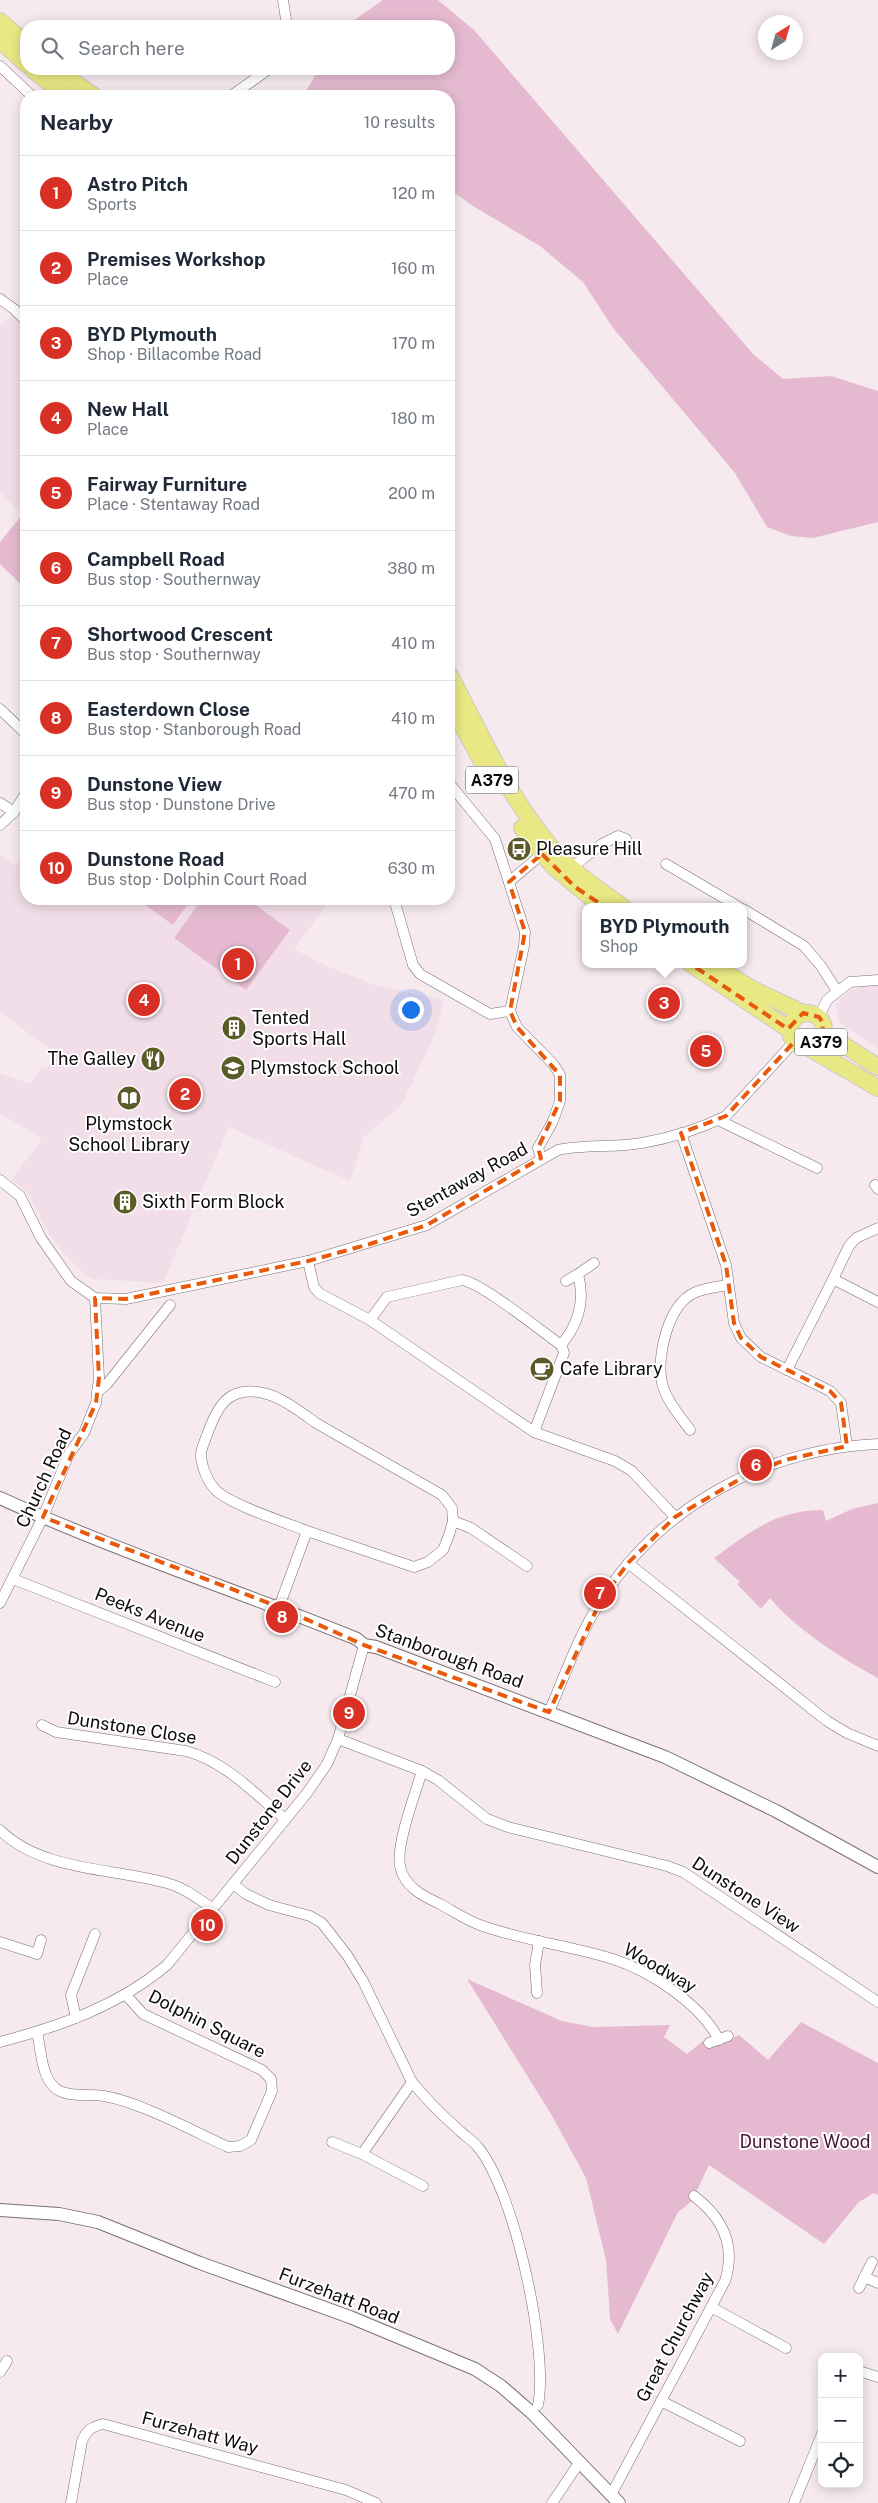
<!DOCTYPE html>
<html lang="en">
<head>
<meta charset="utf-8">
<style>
	:root { --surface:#fff; --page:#f2f2f3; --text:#1f2937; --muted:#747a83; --line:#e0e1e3; --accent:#d93025 }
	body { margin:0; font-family:"Public Sans",sans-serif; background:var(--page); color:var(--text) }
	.controls { position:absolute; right:15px; bottom:15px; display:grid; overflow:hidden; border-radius:10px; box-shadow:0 2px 12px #0003 }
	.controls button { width:45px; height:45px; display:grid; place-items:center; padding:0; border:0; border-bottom:1px solid var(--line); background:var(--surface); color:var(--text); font:25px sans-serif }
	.compass { position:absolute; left:758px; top:15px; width:45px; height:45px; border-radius:50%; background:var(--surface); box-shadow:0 2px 12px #0003; rotate:37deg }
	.you { position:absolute; left:410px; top:1009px; width:18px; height:18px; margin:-12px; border:4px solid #fff; border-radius:50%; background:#1a73e8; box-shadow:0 0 0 8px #1a73e833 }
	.badge { display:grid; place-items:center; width:32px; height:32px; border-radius:50%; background:var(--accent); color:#fff; font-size:16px; font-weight:700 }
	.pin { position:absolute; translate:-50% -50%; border:2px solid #fff; box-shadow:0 1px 5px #0006 }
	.popup { position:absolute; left:582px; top:903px; width:165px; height:65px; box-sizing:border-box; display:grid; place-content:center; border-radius:10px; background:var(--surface); filter:drop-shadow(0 1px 4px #0005); font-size:16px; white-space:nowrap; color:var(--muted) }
	.popup b { font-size:19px; color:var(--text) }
	.popup::after { content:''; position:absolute; left:50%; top:100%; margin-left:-10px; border:10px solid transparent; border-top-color:var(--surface) }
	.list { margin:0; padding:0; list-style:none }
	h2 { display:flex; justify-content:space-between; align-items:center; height:65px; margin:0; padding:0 20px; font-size:21px }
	h2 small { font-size:16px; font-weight:400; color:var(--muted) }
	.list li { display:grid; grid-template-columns:32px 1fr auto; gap:15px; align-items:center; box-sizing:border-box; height:75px; padding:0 20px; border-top:1px solid var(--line) }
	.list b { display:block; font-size:19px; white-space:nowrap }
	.list p { margin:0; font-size:16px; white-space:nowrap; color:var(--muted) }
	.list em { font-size:16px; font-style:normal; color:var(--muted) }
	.icon { flex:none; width:28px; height:28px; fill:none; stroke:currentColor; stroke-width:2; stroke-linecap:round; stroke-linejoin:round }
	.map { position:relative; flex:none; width:878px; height:2503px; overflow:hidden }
	.search { position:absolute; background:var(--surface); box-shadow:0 2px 12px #0003; left:20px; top:20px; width:435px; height:55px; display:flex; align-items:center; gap:12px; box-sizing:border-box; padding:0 18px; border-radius:20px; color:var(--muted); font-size:19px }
	.panel { position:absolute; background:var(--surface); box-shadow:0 2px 12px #0003; left:20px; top:90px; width:435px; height:815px; border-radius:20px }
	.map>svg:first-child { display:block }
	.built { fill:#f2dee8 }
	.green { fill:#e5bad0 }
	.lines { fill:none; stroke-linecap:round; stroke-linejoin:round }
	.minor-casing { stroke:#7a6f74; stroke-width:11 }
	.tertiary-casing { stroke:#7a6f74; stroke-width:14 }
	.primary-casing { stroke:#cac9ca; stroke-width:18 }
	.minor { stroke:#fff; stroke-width:10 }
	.tertiary { stroke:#fff; stroke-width:12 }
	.primary { stroke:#e9e884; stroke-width:16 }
	.marked { fill:none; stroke:#e8590c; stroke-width:4; stroke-dasharray:10 6; stroke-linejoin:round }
	.labels { text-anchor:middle; stroke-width:4; stroke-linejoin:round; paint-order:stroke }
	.shield { fill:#fff; stroke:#575456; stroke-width:1 }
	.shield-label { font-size:16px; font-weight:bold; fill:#0f0b0d }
	.poi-label { font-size:18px; fill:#0f0b0d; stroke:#fff; text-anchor:start }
	.street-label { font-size:18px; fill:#0f0b0d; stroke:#fff }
	.park-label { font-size:18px; fill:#491535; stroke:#fff }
</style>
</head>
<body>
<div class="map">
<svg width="878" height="2503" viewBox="0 0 878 2503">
	<rect width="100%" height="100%" fill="#f6eaef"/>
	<!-- built -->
	<g class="built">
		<path d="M 14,313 L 26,325 L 26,519 L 0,492 L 0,326 Z"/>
		<path d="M 26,853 L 26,899 L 331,899 L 294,949 L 326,966 L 375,985 L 444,1000 L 434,1036 L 402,1104 L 364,1137 L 350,1181 L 229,1127 L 163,1283 L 94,1279 L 83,1273 L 63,1252 L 51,1237 L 26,1191 L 11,1180 L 42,1139 L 0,1113 L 0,1073 L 30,1084 L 43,1066 L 46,1069 L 56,1054 L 0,1012 L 0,855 L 15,866 Z"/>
		<path d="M 863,986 L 878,986 L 878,1049 L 840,1023 L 835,1005 L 850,990 Z"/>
	</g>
	<!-- green -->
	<g class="green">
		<path d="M 383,0 L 438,0 L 474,30 L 753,354 L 783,379 L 831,376 L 878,391 L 878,522 L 813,538 L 791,536 L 767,527 L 735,473 L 613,328 L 583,282 L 540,246 L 473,206 L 449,189 L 449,96 L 303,96 L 319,69 L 449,69 L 449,26 L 346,26 Z"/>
		<path d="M 22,515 L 26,519 L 26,589 L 0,564 L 0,542 Z"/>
		<path d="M 137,899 L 195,899 L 190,906 L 187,905 L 173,925 Z"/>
		<path d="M 202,899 L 247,899 L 290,930 L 246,990 L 174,938 Z"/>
		<path d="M 878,1503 L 878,1678 C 845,1661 793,1627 770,1598 L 761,1609 L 737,1584 L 740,1582 L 714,1558 C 750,1532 776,1510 823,1510 L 826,1521 L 852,1509 Z"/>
		<path d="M 467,1979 L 562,2021 L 593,2027 L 670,2025 L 664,2037 L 687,2054 L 703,2041 C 715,2046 727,2041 739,2035 L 768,2060 L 801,2022 L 878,2063 L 878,2195 L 874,2193 L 859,2202 L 824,2244 L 709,2165 L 692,2201 L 678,2212 L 618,2334 L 610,2319 L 606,2260 L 586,2178 L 551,2114 Z"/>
	</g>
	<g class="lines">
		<defs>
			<g id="minor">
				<path d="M 283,0 L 287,26"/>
				<path d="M 0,66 L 32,96"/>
				<path d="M 231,96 L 269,69"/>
				<path d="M 0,299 L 14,309 L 26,321"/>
				<path d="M 0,709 L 26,734"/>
				<path d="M 449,783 L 495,839 L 525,932 L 524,946 L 510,1011"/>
				<path d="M 0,803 L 14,812"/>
				<path d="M 0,825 L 14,812 L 26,793"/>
				<path d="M 666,864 L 739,907"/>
				<path d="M 571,868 L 602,844 L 618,836 L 626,839"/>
				<path d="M 509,882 L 542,854"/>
				<path d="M 394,899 L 413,965 L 420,974 L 490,1014 L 510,1011"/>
				<path d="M 743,909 L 804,946 L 821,966 L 837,991"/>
				<path d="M 510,1011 L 517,1027 L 554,1065 L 560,1075 L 560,1101 L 553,1121 L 538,1148 L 541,1158"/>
				<path d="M 819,1017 L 827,1000 L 850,982 L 878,980"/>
				<path d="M 718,1120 L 817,1168"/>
				<path d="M 681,1133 L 726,1265 L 734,1323 L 741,1338 L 761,1357 L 830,1391 L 841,1403 L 847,1446"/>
				<path d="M 0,1180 L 20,1196 L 41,1238 L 71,1281 L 95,1298 L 126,1299 L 308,1261 L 427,1225 L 558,1150 C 586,1144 614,1148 642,1143 C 670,1138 700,1129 726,1116 L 794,1042"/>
				<path d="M 875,1185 L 878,1189"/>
				<path d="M 308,1261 L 314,1287 L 319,1293 L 370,1320 L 534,1432 L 615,1461 L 632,1471 L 675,1517"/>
				<path d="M 833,1279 L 849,1246 L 856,1238 L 878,1228"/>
				<path d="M 566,1281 L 578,1274"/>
				<path d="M 370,1320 L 387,1297 L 462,1280 C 482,1283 541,1331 561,1345"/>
				<path d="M 561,1345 C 579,1324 585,1300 578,1274 L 594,1263"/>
				<path d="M 787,1370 L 833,1279 L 878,1302"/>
				<path d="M 97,1392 L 107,1384 L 170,1305"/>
				<path d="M 690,1430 C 680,1416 666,1400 662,1383 C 656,1357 668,1305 694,1293 C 704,1288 717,1287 728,1285"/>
				<path d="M 534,1432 L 564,1353 L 561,1345"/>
				<path d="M 453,1521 L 471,1528 L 527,1566"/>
				<path d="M 628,1563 L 827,1721 L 847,1733 L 878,1746"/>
				<path d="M 13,1579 L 275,1682"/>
				<path d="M 0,1603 L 43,1517 L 69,1454 L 84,1433 L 96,1403 L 99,1378 L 95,1298"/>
				<path d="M 279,1607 L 307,1531 C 287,1523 225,1503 214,1488 C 207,1480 202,1467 201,1457 C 200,1450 205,1441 207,1435 C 217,1407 228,1385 263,1393 C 280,1396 302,1413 316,1423 L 442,1495 L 452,1508 L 453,1521 L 449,1535 L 443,1550 L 428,1562 L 414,1567 L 307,1531"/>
				<path d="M 549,1712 C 565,1675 578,1637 600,1602 C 660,1506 766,1449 878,1444"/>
				<path d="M 42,1725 L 56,1732 L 186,1751 C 226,1762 254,1793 285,1819"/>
				<path d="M 338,1739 L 422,1771 L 438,1780 L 487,1819 L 508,1827 L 667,1866 L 683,1872 L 878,2002"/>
				<path d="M 422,1771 C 415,1795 396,1844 400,1866 C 404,1887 423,1896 440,1904 C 453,1911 466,1920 480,1925 C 523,1941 569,1945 613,1959 C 650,1971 701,2004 719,2040"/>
				<path d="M 0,1830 C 42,1872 117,1868 170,1884 C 185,1888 200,1900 213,1909"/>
				<path d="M 233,1884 L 246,1894 L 269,1905 L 310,1916 L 322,1923 L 347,1955 L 363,1981 L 412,2082 C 426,2099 443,2116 460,2131 C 465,2136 472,2140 477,2146 C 514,2188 549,2351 538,2405"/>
				<path d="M 0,1942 L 37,1954 L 41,1940"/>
				<path d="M 537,1993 L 535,1965 L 539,1941"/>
				<path d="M 76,2018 L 71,1995 L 95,1934"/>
				<path d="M 37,2032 C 41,2049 41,2073 53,2086 C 65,2099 89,2093 104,2096 C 140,2102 193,2131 228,2147 L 240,2146 L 251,2140 L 272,2091 L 271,2079 L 262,2070 L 143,2014 L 126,1995"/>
				<path d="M 0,2042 C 61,2026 118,2006 167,1965 L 307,1793 L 327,1764 L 338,1739 L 364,1645"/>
				<path d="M 709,2043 L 728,2036"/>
				<path d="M 332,2142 L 362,2154 L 423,2186"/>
				<path d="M 362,2154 L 412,2082"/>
				<path d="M 864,2277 L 878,2283"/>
				<path d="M 859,2288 L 872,2262"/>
				<path d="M 711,2307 L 786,2348"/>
				<path d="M 859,2371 L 878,2377"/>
				<path d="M 0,2372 L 7,2361"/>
				<path d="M 661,2401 L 740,2441"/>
				<path d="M 611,2495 L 725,2281 C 736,2246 723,2218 694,2196"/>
				<path d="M 71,2503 L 82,2441 C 87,2430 91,2427 103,2424 L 346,2490 L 376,2503"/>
				<path d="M 552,2503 L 579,2463"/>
				<path d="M 794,2503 L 822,2434"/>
			</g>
			<g id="tertiary">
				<path d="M 0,1498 C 116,1551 239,1591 357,1639 L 364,1645 L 376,1647 L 665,1757 L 776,1811 L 878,1867"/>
				<path d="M 0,2210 L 59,2214 L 98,2222 L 200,2263 L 350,2317 L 475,2369 L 501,2386 L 532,2413 L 619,2503"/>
			</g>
			<g id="primary">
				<path d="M 0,21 L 26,44"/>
				<path d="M 0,40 L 26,64"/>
				<path d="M 32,69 L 66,96"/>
				<path d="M 55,69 L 94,96"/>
				<path d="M 449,674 C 483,737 510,803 560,857 C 578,876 602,892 623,907"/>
				<path d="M 449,701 L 486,769"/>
				<path d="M 522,828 L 553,866 L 602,907"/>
				<path d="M 691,964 L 790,1030"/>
				<path d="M 712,964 L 752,989 L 803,1013"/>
				<circle cx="807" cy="1030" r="17"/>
				<path d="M 825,1033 L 878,1067"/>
				<path d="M 809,1048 L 878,1088"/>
			</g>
		</defs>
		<!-- minor casing -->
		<use href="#minor" class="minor-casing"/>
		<!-- tertiary casing -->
		<use href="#tertiary" class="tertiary-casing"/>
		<!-- primary casing -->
		<use href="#primary" class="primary-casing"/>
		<!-- minor -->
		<use href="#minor" class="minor"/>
		<!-- tertiary -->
		<use href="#tertiary" class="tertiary"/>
		<!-- primary -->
		<use href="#primary" class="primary"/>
	</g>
	<!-- marked area -->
	<path class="marked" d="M 542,854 L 575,887 L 788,1029 L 803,1013 L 819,1017 L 823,1023 L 822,1041 L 809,1048 L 794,1042 L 726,1116 L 681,1133 L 726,1265 L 734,1323 L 741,1338 L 761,1357 L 830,1391 L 841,1403 L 847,1446 L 785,1460 L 747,1475 L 675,1517 L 628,1563 L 600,1602 L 549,1712 L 364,1645 L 279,1607 L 43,1517 L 96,1403 L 99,1378 L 95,1298 L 126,1299 L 308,1261 L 370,1244 L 427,1225 L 541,1158 L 538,1148 L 560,1101 L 560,1075 L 517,1027 L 510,1011 L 525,932 L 509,882 Z"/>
	<!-- icons -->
	<defs>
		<symbol id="bus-disc" viewBox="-11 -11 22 22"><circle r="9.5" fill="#5b5b28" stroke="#fff"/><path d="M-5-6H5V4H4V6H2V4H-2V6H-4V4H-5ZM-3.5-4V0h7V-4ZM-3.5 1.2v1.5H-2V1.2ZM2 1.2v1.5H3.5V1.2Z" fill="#fff"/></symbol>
		<symbol id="building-disc" viewBox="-11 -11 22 22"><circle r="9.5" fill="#5b5b28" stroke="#fff"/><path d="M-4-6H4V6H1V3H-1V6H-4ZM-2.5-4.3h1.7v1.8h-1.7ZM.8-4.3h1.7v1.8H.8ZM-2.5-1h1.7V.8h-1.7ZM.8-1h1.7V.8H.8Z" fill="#fff"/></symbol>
		<symbol id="restaurant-disc" viewBox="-11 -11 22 22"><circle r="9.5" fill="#5b5b28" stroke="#fff"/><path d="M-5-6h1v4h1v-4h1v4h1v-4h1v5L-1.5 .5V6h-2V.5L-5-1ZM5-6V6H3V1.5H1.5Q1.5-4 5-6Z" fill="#fff"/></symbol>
		<symbol id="school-disc" viewBox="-11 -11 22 22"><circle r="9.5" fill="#5b5b28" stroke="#fff"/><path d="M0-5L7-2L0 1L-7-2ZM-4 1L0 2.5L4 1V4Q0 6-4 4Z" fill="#fff"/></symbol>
		<symbol id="library-disc" viewBox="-11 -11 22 22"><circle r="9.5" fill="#5b5b28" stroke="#fff"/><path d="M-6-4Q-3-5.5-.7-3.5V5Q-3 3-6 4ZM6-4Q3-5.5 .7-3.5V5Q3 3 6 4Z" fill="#fff"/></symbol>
		<symbol id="cafe-disc" viewBox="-11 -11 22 22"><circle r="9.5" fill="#5b5b28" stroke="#fff"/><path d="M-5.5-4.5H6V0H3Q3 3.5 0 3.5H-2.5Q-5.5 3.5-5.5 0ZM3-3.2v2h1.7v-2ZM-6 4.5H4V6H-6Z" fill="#fff"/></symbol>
	</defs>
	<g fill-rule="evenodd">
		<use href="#bus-disc" x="505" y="835" width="28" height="28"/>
		<use href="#building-disc" x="220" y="1014" width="28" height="28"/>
		<use href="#restaurant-disc" x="139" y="1045" width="28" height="28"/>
		<use href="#school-disc" x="219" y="1054" width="28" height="28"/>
		<use href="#library-disc" x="115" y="1084" width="28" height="28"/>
		<use href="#building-disc" x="111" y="1188" width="28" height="28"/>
		<use href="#cafe-disc" x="528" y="1355" width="28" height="28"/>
	</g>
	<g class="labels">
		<!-- shield labels -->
		<g class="shield">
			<rect x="466" y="766.5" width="52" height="27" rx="4"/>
			<rect x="795" y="1028.5" width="52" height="27" rx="4"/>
		</g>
		<g class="shield-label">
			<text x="492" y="786">A379</text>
			<text x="821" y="1048">A379</text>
		</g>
		<!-- poi labels -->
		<g class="poi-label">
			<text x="536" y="855">Pleasure Hill</text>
			<text x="252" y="1024">Tented<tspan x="252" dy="21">Sports Hall</tspan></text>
			<text x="136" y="1065" text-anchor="end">The Galley</text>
			<text x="250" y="1074">Plymstock School</text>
			<text x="129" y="1130" text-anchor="middle">Plymstock<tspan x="129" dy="21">School Library</tspan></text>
			<text x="142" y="1208">Sixth Form Block</text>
			<text x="560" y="1375">Cafe Library</text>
		</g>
		<!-- street labels -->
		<g class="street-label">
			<text transform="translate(467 1180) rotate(-29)" y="6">Stentaway Road</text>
			<text transform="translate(44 1478) rotate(-65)" y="6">Church Road</text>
			<text transform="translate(150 1615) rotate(22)" y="6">Peeks Avenue</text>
			<text transform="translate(449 1656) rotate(20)" y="6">Stanborough Road</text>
			<text transform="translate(132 1728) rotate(9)" y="6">Dunstone Close</text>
			<text transform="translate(269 1812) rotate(-52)" y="6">Dunstone Drive</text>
			<text transform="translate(746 1895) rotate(33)" y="6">Dunstone View</text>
			<text transform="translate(660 1968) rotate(30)" y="6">Woodway</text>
			<text transform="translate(207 2024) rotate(27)" y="6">Dolphin Square</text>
			<text transform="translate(339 2296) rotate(21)" y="6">Furzehatt Road</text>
			<text transform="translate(675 2337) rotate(-62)" y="6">Great Churchway</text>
			<text transform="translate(200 2433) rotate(15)" y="6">Furzehatt Way</text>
		</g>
		<!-- park labels -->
		<g class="park-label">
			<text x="805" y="2148">Dunstone Wood</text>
		</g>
	</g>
</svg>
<div class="controls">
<button>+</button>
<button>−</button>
<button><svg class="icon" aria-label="locate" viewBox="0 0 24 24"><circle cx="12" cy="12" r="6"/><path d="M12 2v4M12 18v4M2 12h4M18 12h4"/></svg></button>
</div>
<svg class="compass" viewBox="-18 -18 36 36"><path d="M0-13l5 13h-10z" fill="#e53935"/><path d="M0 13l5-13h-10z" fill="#747a83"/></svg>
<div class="you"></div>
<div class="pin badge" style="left:238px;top:964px">1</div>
<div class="pin badge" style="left:185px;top:1094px">2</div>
<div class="pin badge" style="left:664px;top:1003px">3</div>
<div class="popup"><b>BYD Plymouth</b>Shop</div>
<div class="pin badge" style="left:144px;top:1000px">4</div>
<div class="pin badge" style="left:706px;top:1051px">5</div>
<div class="pin badge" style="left:756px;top:1465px">6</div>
<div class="pin badge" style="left:600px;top:1593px">7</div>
<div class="pin badge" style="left:282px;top:1617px">8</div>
<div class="pin badge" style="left:349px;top:1713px">9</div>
<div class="pin badge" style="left:207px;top:1925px">10</div>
<div class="search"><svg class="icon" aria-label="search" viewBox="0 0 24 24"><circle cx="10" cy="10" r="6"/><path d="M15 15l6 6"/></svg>Search here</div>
<section class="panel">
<h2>Nearby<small>10 results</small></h2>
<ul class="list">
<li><span class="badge">1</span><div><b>Astro Pitch</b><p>Sports</p></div><em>120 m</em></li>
<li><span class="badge">2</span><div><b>Premises Workshop</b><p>Place</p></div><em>160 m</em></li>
<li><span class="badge">3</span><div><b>BYD Plymouth</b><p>Shop · Billacombe Road</p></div><em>170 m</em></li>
<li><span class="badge">4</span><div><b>New Hall</b><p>Place</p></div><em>180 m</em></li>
<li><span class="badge">5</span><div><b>Fairway Furniture</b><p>Place · Stentaway Road</p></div><em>200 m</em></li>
<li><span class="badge">6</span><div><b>Campbell Road</b><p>Bus stop · Southernway</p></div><em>380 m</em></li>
<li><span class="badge">7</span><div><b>Shortwood Crescent</b><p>Bus stop · Southernway</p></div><em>410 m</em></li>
<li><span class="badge">8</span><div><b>Easterdown Close</b><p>Bus stop · Stanborough Road</p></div><em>410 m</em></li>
<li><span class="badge">9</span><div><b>Dunstone View</b><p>Bus stop · Dunstone Drive</p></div><em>470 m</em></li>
<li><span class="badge">10</span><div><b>Dunstone Road</b><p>Bus stop · Dolphin Court Road</p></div><em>630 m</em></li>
</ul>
</section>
</div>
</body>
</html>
